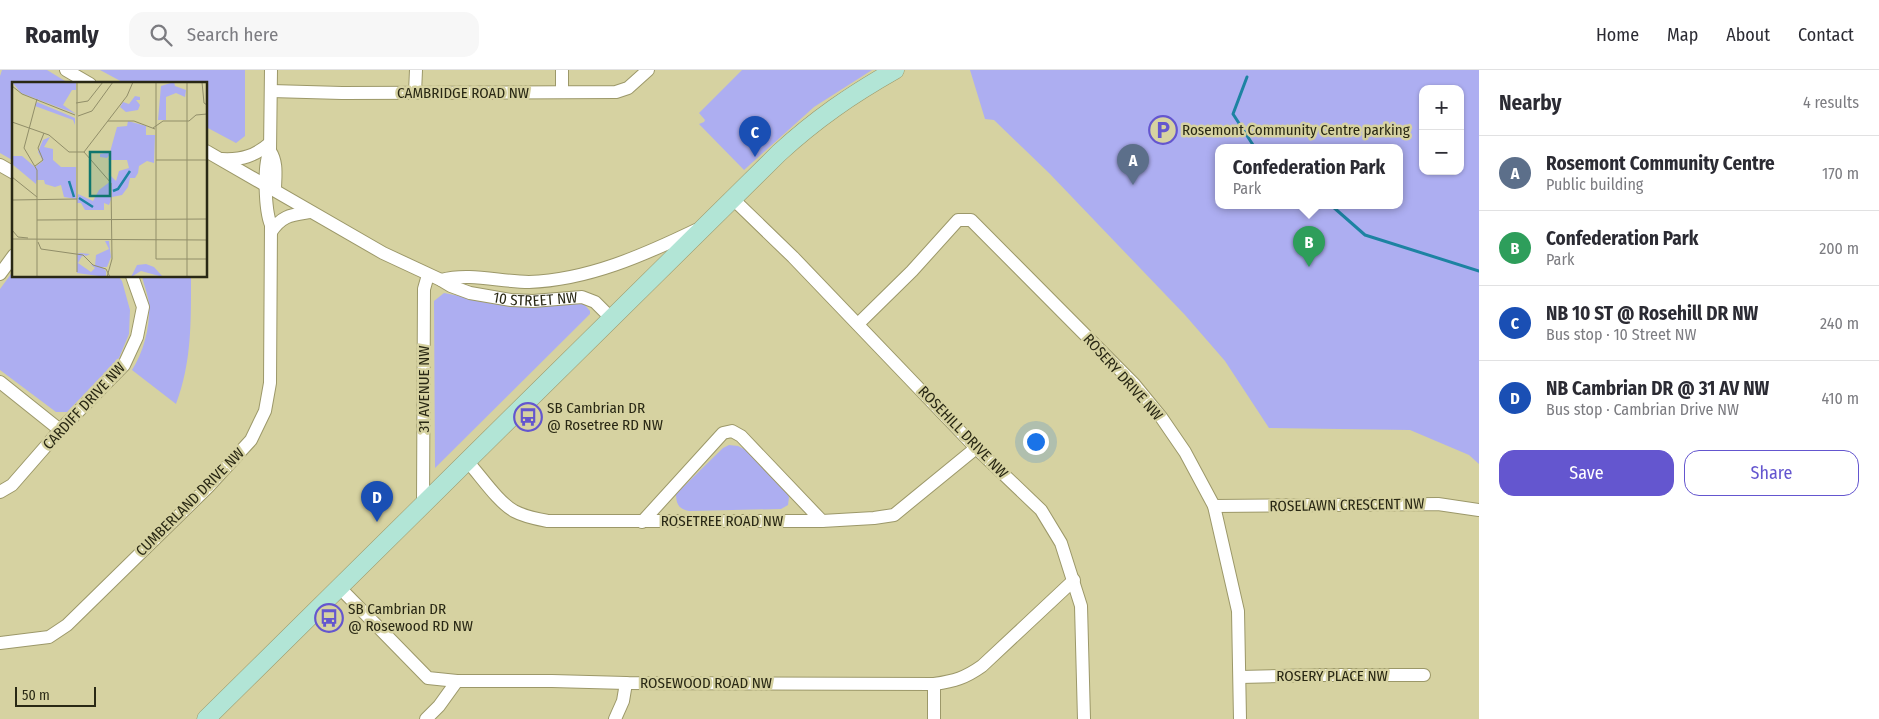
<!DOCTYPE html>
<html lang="en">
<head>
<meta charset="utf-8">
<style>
	:root { --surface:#fff; --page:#f7f7f7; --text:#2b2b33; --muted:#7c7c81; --line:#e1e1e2; --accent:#6456cf }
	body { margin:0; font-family:"Fira Sans Condensed",sans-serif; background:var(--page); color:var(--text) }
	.controls { position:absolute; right:15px; top:15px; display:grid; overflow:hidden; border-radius:10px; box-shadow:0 1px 4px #0004 }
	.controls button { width:45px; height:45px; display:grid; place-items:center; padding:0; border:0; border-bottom:1px solid var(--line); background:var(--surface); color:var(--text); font:25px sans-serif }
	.scale { position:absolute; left:15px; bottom:12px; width:81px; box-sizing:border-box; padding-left:5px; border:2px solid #292814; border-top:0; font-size:14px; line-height:18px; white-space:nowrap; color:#292814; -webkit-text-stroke:4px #d6d2a1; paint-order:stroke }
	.you { position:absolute; left:1035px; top:371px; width:18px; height:18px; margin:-12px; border:4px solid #fff; border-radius:50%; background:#1a73e8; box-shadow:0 0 0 8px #1a73e833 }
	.badge { display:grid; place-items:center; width:32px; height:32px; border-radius:50%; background:var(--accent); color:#fff; font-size:16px; font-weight:700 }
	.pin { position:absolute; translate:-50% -41px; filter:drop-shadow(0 1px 2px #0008) }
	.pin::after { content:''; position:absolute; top:26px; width:18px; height:15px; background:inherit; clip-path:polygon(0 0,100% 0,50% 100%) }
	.popup { position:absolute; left:1215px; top:74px; width:188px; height:65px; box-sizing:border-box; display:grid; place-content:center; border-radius:10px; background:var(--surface); filter:drop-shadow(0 1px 4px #0005); font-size:16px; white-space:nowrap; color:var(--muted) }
	.popup b { font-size:19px; color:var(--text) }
	.popup::after { content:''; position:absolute; left:50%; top:100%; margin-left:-10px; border:10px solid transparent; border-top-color:var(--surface) }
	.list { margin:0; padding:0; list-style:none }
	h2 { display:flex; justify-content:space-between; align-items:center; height:65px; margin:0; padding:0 20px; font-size:21px }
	h2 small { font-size:16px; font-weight:400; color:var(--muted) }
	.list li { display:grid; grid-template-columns:32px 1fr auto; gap:15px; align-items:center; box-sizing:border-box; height:75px; padding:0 20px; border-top:1px solid var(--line) }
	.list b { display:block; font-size:19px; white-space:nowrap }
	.list p { margin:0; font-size:16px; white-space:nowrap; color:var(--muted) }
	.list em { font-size:16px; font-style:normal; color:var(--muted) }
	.actions { display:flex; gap:10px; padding:15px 20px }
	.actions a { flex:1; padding:11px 0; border:1px solid var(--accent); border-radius:15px; text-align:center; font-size:18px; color:var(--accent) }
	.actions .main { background:var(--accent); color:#fff }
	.icon { flex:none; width:28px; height:28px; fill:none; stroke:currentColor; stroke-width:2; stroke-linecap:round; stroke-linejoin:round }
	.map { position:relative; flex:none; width:1479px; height:649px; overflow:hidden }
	header { display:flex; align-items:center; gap:30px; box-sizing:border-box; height:70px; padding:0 25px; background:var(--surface); border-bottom:1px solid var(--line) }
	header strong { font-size:24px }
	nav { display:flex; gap:28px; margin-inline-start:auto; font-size:18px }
	.search { width:350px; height:45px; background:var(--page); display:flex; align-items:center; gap:12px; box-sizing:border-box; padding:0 18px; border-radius:15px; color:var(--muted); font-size:19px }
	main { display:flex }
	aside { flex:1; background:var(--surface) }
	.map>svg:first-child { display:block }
	.green { fill:#adaef1; fill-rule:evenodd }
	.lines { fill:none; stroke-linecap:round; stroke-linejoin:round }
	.stream { stroke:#1d83a2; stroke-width:3 }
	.street-casing { stroke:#9c9869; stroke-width:14 }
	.secondary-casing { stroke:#9c9869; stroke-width:19 }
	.street { stroke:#fff; stroke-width:12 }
	.secondary { stroke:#b2e5d6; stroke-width:18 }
	.labels { text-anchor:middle; stroke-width:5; stroke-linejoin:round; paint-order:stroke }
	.street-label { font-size:15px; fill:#292814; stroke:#d6d2a1 }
	.poi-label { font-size:15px; fill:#292814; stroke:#d6d2a1; text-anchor:start }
	.inset-river { fill:none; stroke:#1d83a2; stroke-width:2.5 }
	.inset-road { fill:none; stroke:#918e69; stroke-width:1 }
	.view { fill:#0f766e; fill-opacity:0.15; stroke:#0f766e; stroke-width:2.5 }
	.inset-edge { fill:none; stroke:#292814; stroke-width:2.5 }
</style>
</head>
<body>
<header>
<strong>Roamly</strong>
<div class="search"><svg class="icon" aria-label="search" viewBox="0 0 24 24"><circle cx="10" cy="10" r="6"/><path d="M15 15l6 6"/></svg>Search here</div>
<nav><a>Home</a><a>Map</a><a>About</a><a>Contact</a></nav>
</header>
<main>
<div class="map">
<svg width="1479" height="649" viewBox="0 0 1479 649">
	<rect width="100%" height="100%" fill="#d6d2a1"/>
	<!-- green -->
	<g class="green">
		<path d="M 2,0 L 47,0 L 70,14 L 14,14 L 14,91 L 0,83 L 0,6 Z"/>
		<path d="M 100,0 L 245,0 L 245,66 L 236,73 L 206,57 L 206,14 L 126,14 Z"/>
		<path d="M 742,0 L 872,0 L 814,37 L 744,100 L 699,54 L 704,52 L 705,50 L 699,43 Z"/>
		<path d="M 970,0 L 1479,0 L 1479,394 L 1469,385 L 1410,360 L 1269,358 L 1225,291 L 1185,245 L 1049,103 L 994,50 L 985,49 ZM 1423,19 L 1460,19 L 1460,101 L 1423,101 ZM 1219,78 L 1399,78 L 1399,136 L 1219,136 Z"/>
		<path d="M 14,200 L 14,206 L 118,206 L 122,211 L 130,240 L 129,264 L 119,288 L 67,342 L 56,342 L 0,300 L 0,219 Z"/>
		<path d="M 142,206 L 191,206 C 191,250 192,292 176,334 L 132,300 C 143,283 150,258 149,237 C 149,227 144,216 142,206 Z"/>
		<path d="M 444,223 L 511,236 L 536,237 L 583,233 L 590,241 L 590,244 L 435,398 L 434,231 Z"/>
		<path d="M 729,375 L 738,376 L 746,380 L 787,422 L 789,427 L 788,435 L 781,439 L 689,441 C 679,439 676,434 676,424 L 723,378 Z"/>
	</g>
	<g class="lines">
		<!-- stream -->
		<g class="stream">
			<path d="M 1247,7 L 1233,44 L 1255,78"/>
			<path d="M 1332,136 L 1365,165 L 1479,201"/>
		</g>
		<defs>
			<g id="street">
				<path d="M 66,0 L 90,14"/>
				<path d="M 271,21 L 342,23 L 616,22 L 628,18 L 648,0"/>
				<path d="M 562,22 L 562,0"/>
				<path d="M 415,23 L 416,0"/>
				<path id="s1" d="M 206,81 L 383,183 L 441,210 L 451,216 L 470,223 L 511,230 L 533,231 L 582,227 L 595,232 L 611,248"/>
				<path d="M 270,81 C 278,93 275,107 275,120"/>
				<path d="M 222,89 C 242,90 255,86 270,73"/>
				<path d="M 0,95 L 14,103"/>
				<path d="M 733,129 L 793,187 L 976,378 L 1041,440 L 1061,473 L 1081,536 L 1084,649"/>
				<path d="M 271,162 C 282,145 292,145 310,142"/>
				<path d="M 0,204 L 14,185"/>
				<path d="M 441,210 C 470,202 500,212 529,212 C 588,210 644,185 696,160"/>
				<path d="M 858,254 L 912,201 L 958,150 L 971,150 L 1134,314 L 1161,347 L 1185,382 L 1214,436 L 1238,541 L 1240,649"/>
				<path d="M 0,312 L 60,360"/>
				<path d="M 467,391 C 481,406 497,431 514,441 C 525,447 537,449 548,451 L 822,451 L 874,448 L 894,445 L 976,378"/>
				<path d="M 0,422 L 12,415 L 60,360 L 124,295 L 137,267 L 143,237 L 132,206"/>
				<path d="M 423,433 L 424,219 L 428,205"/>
				<path d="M 1214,436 L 1438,434 L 1479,440"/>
				<path d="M 642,452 L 723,363 L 732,361 L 741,366 L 822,451"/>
				<path d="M 339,517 L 428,608 L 457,611 L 552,611 L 626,613 L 934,614 C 955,611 965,608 982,596 L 1074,510"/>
				<path d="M 0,573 L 49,567 L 67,555 L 208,417 L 251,370 L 265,341 L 270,313 L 271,155 C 265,141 263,94 270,81 L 271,0"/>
				<path d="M 1240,607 L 1317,605 L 1424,605"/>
				<path d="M 934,614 L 934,649"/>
				<path d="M 426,649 L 439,636 L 457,611"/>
				<path d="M 615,649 L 623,631 L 626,613"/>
			</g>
			<path id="secondary" d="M 206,649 L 779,83 C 816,49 851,25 895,0"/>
		</defs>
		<!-- street casing -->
		<use href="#street" class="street-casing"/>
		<!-- secondary casing -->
		<use href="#secondary" class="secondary-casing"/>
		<!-- street -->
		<use href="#street" class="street"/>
		<!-- secondary -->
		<use href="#secondary" class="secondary"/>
	</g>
	<!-- icons -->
	<defs>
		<symbol id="parking-ring" viewBox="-11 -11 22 22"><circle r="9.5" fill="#d6d2a1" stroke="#6456cf" stroke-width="1.5"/><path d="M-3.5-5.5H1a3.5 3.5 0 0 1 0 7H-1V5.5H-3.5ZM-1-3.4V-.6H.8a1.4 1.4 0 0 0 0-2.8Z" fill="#6456cf"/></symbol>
		<symbol id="bus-ring" viewBox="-11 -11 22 22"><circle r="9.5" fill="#d6d2a1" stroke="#6456cf" stroke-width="1.5"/><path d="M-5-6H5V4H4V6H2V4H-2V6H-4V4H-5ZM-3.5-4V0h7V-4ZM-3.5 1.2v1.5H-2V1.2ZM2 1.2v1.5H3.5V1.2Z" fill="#6456cf"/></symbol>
	</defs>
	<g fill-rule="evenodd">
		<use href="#parking-ring" x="1147" y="44" width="32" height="32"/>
		<use href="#bus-ring" x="512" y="331" width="32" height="32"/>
		<use href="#bus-ring" x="313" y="532" width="32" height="32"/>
	</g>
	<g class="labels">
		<!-- street labels -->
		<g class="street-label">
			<text x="463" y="28">CAMBRIDGE ROAD NW</text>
			<text dy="5" stroke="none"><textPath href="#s1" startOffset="366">10 STREET NW</textPath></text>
			<text transform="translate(1123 307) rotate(48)" y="5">ROSERY DRIVE NW</text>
			<text transform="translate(424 319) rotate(-90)" y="5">31 AVENUE NW</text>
			<text transform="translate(84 336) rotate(-47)" y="5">CARDIFF DRIVE NW</text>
			<text transform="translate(963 362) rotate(46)" y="5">ROSEHILL DRIVE NW</text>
			<text transform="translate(190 432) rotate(-45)" y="5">CUMBERLAND DRIVE NW</text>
			<text transform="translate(1347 435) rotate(-1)" y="5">ROSELAWN CRESCENT NW</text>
			<text x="722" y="456">ROSETREE ROAD NW</text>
			<text x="1332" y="611">ROSERY PLACE NW</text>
			<text x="706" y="618">ROSEWOOD ROAD NW</text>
		</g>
		<!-- poi labels -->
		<g class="poi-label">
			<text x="1182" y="65">Rosemont Community Centre parking</text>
			<text x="547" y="343">SB Cambrian DR<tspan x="547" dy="17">@ Rosetree RD NW</tspan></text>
			<text x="348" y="544">SB Cambrian DR<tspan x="348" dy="17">@ Rosewood RD NW</tspan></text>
		</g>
	</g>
	<!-- overview -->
	<g transform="translate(12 12)">
		<rect width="195" height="195" fill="#d6d2a1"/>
		<path d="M 0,0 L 64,0 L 64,8 L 60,8 L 51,23 L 64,32 L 9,11 ZM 162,0 L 163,4 L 174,8 L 173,15 L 164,11 L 154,15 L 154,38 L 146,38 L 149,4 ZM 123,14 L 128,15 L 128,18 L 124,18 L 128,23 L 126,28 L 114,30 L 108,25 L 111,20 L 117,22 ZM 25,20 L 63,36 L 63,43 L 61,38 L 23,24 ZM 116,39 L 134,44 L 134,53 L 143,53 L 142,81 L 135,79 L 127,84 L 126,91 L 123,96 L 118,96 L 116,105 L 110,113 L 100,115 L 97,123 L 92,121 L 92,128 L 73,128 L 69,121 L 65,121 L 66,112 L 81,119 L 87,108 L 99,99 L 96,91 L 104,99 L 107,89 L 117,86 L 115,78 L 96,78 L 99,71 L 95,76 L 88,75 L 88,72 L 98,70 L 105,45 L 115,44 ZM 38,55 L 32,65 L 41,67 L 41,78 L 49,85 L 64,85 L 64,117 L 52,115 L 49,103 L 43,105 L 33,102 L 32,98 L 25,98 L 24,102 L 0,82 L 0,74 L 10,74 L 23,85 L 31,79 L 26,70 L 31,58 ZM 93,159 L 97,159 L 99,175 L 95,185 L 90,185 L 94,189 L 94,195 L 65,191 L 65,172 L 68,171 L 78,172 L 74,174 L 70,172 L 73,175 L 70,174 L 66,181 L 79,190 L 83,186 L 78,182 L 83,184 L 84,173 L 97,167 ZM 134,182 L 142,185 L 151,195 L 129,189 L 119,195 L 125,183 Z" fill="#adaef1"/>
		<path class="inset-river" d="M 57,99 L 62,115M 101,109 L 106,107 L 118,89M 67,116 L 81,125"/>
		<path class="inset-road" d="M 65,0 L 65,190M 190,0 L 192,21 L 195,23M 0,4 L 10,12 L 63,33M 64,21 L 76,19 L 91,0M 66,34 L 80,29 L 101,0M 96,39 L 122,39 L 143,47M 0,40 L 37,53 L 57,70 L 72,70 L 115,14 L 121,0M 141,46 L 151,39 L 177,39 L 184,33 L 195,32M 72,70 L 99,101 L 100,177 L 95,195M 144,78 L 195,78M 23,84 L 31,78 L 26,66 L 32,51M 0,95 L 25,115M 0,118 L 65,117M 25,138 L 195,137M 0,148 L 6,155 L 16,156M 0,157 L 195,158M 144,158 L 144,177 L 195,177M 144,158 L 144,0M 26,160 L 29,167 L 71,173 L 81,183 L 94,187 L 98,195M 25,170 L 25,88 L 12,66 L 25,17M 25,170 L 25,195M 175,195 L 175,0"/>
		<path class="view" d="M 78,70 L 98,70 L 98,114 L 78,114 Z"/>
		<rect width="195" height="195" class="inset-edge"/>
	</g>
</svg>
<div class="controls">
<button>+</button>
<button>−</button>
</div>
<div class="scale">50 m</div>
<div class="you"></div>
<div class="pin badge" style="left:1133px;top:115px;background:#5c6f8a">A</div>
<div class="pin badge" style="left:1309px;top:197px;background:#2e9e5b">B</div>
<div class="popup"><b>Confederation Park</b>Park</div>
<div class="pin badge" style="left:755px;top:87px;background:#1a4fb4">C</div>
<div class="pin badge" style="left:377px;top:452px;background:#1a4fb4">D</div>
</div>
<aside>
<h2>Nearby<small>4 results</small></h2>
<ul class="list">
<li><span class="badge" style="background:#5c6f8a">A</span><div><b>Rosemont Community Centre</b><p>Public building</p></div><em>170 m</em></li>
<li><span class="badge" style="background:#2e9e5b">B</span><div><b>Confederation Park</b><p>Park</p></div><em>200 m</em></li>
<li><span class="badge" style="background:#1a4fb4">C</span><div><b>NB 10 ST @ Rosehill DR NW</b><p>Bus stop · 10 Street NW</p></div><em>240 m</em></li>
<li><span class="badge" style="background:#1a4fb4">D</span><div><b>NB Cambrian DR @ 31 AV NW</b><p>Bus stop · Cambrian Drive NW</p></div><em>410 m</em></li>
</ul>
<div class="actions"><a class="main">Save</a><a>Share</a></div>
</aside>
</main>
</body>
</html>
